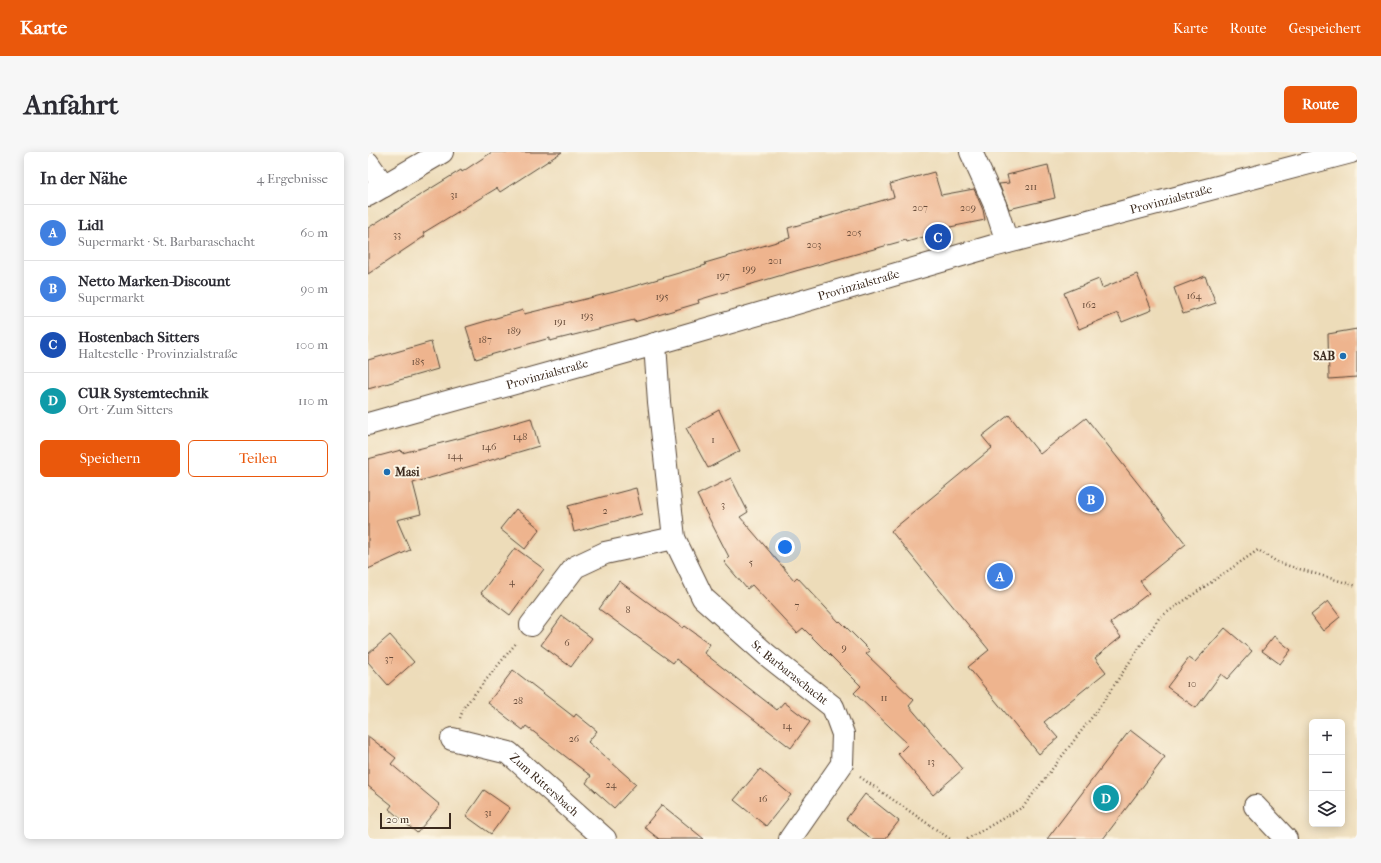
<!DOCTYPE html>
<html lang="de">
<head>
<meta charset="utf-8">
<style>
	:root { --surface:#fff; --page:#f7f7f7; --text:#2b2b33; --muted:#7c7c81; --line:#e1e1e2; --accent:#ea580c }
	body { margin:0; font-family:"IM FELL French Canon",serif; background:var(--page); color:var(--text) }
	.controls { position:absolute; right:12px; bottom:12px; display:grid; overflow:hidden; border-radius:6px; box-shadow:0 2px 10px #0003 }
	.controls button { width:36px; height:36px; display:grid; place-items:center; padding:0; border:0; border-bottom:1px solid var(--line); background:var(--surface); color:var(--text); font:20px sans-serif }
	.scale { position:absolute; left:12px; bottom:10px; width:71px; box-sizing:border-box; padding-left:4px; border:2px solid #3b2a1e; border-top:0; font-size:11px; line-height:14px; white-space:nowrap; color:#3b2a1e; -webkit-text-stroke:3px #fcf5e5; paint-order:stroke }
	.you { position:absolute; left:417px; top:395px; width:14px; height:14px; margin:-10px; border:3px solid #fff; border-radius:50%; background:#1a73e8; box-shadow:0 0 0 6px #1a73e833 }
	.badge { display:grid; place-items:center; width:26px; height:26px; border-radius:50%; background:var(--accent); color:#fff; font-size:13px; font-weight:700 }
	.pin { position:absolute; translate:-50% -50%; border:2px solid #fff; box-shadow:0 1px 4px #0006 }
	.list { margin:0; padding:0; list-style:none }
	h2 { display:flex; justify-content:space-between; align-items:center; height:52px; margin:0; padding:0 16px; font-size:17px }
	h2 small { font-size:13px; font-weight:400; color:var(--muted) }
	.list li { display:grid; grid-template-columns:26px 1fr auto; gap:12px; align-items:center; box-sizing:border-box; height:56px; padding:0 16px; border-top:1px solid var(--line) }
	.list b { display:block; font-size:15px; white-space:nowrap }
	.list p { margin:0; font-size:13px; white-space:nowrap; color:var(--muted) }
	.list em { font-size:13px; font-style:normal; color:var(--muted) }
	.actions { display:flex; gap:8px; padding:12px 16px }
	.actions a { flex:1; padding:9px 0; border:1px solid var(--accent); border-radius:6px; text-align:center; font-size:14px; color:var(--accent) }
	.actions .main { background:var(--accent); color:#fff }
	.icon { flex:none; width:22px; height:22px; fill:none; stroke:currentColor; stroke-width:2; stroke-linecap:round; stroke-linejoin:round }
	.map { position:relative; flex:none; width:989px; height:687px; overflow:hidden; border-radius:6px }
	header { display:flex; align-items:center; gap:24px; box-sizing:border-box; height:56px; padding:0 20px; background:var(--accent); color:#fff }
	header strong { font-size:19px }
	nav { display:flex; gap:22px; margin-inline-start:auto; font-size:14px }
	.intro { display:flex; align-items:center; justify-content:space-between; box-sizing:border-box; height:96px; padding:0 24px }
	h1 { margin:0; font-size:28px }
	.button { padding:10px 18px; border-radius:6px; background:var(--accent); color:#fff; font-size:14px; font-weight:700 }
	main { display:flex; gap:24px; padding:0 24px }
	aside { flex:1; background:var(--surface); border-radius:6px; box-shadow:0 2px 10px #0003 }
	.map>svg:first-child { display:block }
	.building { fill:#eeb48e }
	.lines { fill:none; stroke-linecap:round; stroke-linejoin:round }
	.minor-casing { stroke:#564535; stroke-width:24 }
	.path { stroke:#564535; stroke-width:2.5; stroke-dasharray:1 3; stroke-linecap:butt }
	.minor { stroke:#fff; stroke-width:22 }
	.poi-dot { fill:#1f6fb2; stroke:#fcf5e5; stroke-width:1.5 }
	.labels { text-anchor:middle; stroke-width:4; stroke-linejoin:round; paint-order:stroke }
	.number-label { font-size:10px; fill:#684c3a }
	.street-label { font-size:12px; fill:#3b2a1e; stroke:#fcf5e5 }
	.poi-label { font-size:12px; font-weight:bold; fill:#3b2a1e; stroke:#fcf5e5; text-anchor:end }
</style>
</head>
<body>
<header>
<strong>Karte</strong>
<nav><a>Karte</a><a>Route</a><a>Gespeichert</a></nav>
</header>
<div class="intro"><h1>Anfahrt</h1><a class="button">Route</a></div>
<main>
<aside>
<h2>In der Nähe<small>4 Ergebnisse</small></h2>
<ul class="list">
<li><span class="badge" style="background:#3f7fe0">A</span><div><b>Lidl</b><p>Supermarkt · St. Barbaraschacht</p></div><em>60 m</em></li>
<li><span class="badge" style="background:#3f7fe0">B</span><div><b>Netto Marken-Discount</b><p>Supermarkt</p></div><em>90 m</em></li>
<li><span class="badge" style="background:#1a4fb4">C</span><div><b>Hostenbach Sitters</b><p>Haltestelle · Provinzialstraße</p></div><em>100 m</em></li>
<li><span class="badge" style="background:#0f9aa8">D</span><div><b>CUR Systemtechnik</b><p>Ort · Zum Sitters</p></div><em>110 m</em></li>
</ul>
<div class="actions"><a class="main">Speichern</a><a>Teilen</a></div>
</aside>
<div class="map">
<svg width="989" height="687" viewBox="0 0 989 687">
	<rect width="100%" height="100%" fill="#fcf5e5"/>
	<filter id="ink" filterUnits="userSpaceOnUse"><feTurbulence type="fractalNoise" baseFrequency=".025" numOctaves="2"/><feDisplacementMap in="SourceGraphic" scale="8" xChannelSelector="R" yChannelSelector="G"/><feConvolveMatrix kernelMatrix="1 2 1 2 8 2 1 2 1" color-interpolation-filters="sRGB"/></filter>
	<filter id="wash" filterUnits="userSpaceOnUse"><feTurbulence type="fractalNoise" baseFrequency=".012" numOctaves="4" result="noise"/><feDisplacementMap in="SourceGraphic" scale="16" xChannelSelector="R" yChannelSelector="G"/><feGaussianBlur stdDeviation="0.9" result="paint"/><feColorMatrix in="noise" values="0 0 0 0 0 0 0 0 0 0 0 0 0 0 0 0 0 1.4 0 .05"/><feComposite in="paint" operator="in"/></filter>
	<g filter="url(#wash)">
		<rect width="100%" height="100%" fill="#eddcb9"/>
		<g id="blocks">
			<!-- building -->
			<g class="building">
				<path d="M 124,0 L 194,0 L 132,40 L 129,36 L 55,81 L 57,84 L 0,122 L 0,76 L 39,51 L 93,18 L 94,20 Z"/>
				<path d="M 680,13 L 687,46 L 641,57 L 631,32 L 641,31 L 639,23 Z"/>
				<path d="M 566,20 L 573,43 L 606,37 L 615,58 L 617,68 L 582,75 L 582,77 L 539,90 L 538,88 L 431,118 L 330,148 L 331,151 L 266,170 L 266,168 L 182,189 L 182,186 L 108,207 L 98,175 L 155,158 L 156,162 L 246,140 L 338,113 L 337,111 L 422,86 L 420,76 L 526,45 L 522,32 Z"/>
				<path d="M 769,122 L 784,158 L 754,170 L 750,161 L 711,177 L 696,141 L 731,127 L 734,136 Z"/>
				<path d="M 837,124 L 848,151 L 815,162 L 806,136 Z"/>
				<path d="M 989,177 L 989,225 L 961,227 L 960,182 Z"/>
				<path d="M 63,190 L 70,217 L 0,237 L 0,208 Z"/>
				<path d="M 351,258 L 372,299 L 340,316 L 318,276 Z"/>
				<path d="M 641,263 L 672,302 L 718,266 L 818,392 L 772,429 L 781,441 L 742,471 L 753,485 L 727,506 L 738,520 L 676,570 L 690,586 L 671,602 L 600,515 L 621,498 L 523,379 L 624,296 L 614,284 Z"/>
				<path d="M 163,266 L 171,294 L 45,331 L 53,362 L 29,368 L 42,398 L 0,417 L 0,307 L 33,298 L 34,301 L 101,284 Z"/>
				<path d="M 363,326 L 380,360 L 372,365 L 426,428 L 429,425 L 471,470 L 472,469 L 502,499 L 498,502 L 546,548 L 541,554 L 595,617 L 565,643 L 530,602 L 540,592 L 486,541 L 493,534 L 435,476 L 429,481 L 384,433 L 379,437 L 356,410 L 361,405 L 329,343 Z"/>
				<path d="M 268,336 L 274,362 L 206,380 L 200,354 Z"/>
				<path d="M 148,357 L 172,377 L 157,397 L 132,377 Z"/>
				<path d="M 147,396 L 176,417 L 142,463 L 113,441 Z"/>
				<path d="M 251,429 L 315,476 L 317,474 L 342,492 L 336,501 L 409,558 L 416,550 L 442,570 L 423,596 L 308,507 L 305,511 L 231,457 Z"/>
				<path d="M 960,449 L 972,465 L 955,479 L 943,463 Z"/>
				<path d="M 194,464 L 224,486 L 203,515 L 173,493 Z"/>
				<path d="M 857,476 L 884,499 L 859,527 L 853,522 L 828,556 L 799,535 L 821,506 L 827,510 Z"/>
				<path d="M 22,483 L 46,510 L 20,533 L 0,510 L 0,502 Z"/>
				<path d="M 906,484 L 923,498 L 912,512 L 894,499 Z"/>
				<path d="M 145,518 L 206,565 L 208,562 L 229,579 L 220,590 L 268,632 L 246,656 L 218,631 L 223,624 L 158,574 L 155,578 L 120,551 Z"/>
				<path d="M 762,578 L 797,605 L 735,687 L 679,687 Z"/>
				<path d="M 0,584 L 28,606 L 23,612 L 72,653 L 49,681 L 21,657 L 24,653 L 0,634 Z"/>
				<path d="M 392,617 L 423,643 L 398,674 L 366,648 Z"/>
				<path d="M 116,638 L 142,656 L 123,682 L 98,664 Z"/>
				<path d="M 497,642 L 531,669 L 517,687 L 504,687 L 478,667 Z"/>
				<path d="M 294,653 L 336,687 L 291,687 L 276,675 Z"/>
			</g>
		</g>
	</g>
	<g filter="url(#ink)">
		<use href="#blocks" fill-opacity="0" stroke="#564535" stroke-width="1"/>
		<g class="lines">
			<defs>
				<g id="minor">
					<path d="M 603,0 L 627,53 L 639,90"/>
					<path d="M 0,11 L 16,34"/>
					<path d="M 0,43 L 74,0"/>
					<path id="s1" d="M 287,192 L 291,250 L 306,386 L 335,446 L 399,503 L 465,555 L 475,582 L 474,612 L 422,687"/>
					<path id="s2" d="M 0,272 L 287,192 L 625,94 L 983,0"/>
					<path d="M 163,473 L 207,415 L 237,401 L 306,386"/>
					<path id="s3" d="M 84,587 L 141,601 L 237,687"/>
					<path d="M 887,654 L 918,687"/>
				</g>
			</defs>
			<!-- minor casing -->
			<use href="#minor" class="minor-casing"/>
			<!-- path -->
			<g class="path">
				<path d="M 92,566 L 96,555 L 149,490"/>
				<path d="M 492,625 L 582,687"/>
				<path d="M 599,687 L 655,655 L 731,556 L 791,466 L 890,398 L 911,411 L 989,434"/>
			</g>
			<!-- minor -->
			<use href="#minor" class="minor"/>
		</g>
	</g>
	<!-- markers -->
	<g class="poi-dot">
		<circle cx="975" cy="204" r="4"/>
		<circle cx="19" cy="320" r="4"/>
	</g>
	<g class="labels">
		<!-- number labels -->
		<g class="number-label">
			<text x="663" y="38">211</text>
			<text x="86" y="46">31</text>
			<text x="552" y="59">207</text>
			<text x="600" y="59">209</text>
			<text x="486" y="84">205</text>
			<text x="29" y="86">33</text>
			<text x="446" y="96">203</text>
			<text x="407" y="112">201</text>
			<text x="381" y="120">199</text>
			<text x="355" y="127">197</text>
			<text x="826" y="147">164</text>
			<text x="294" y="148">195</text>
			<text x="721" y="156">162</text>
			<text x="219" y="167">193</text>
			<text x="192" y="173">191</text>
			<text x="146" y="182">189</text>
			<text x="117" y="191">187</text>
			<text x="50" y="213">185</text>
			<text x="152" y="288">148</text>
			<text x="345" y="291">1</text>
			<text x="121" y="298">146</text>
			<text x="87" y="307">144</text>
			<text x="355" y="356">3</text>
			<text x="237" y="362">2</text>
			<text x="383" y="414">5</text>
			<text x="144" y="433">4</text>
			<text x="429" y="457">7</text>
			<text x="260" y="461">8</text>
			<text x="199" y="494">6</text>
			<text x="476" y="499">9</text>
			<text x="21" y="510">37</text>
			<text x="824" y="535">10</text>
			<text x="516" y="549">11</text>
			<text x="150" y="552">28</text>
			<text x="419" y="577">14</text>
			<text x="206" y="590">26</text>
			<text x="563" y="613">13</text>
			<text x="243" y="636">24</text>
			<text x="395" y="650">16</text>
			<text x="120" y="664">31</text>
		</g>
		<!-- street labels -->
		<g class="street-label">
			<text dy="4" stroke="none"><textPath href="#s2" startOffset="834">Provinzialstraße</textPath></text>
			<text dy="4" stroke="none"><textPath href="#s2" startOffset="510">Provinzialstraße</textPath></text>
			<text dy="4" stroke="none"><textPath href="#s2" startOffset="186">Provinzialstraße</textPath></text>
			<text dy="4" stroke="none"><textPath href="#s1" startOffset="376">St. Barbaraschacht</textPath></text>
			<text dy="4" stroke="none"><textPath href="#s3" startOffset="106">Zum Rittersbach</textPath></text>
		</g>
		<!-- poi labels -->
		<g class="poi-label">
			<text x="967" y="208">SAB</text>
			<text x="27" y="324" text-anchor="start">Masi</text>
		</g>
	</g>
</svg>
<div class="controls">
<button>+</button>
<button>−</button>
<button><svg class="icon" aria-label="layers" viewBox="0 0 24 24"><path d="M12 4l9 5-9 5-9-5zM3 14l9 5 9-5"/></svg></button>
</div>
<div class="scale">20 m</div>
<div class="you"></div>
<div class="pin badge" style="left:632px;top:424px;background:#3f7fe0">A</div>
<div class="pin badge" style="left:723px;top:347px;background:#3f7fe0">B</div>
<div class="pin badge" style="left:570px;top:85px;background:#1a4fb4">C</div>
<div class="pin badge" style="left:738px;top:646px;background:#0f9aa8">D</div>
</div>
</main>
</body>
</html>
